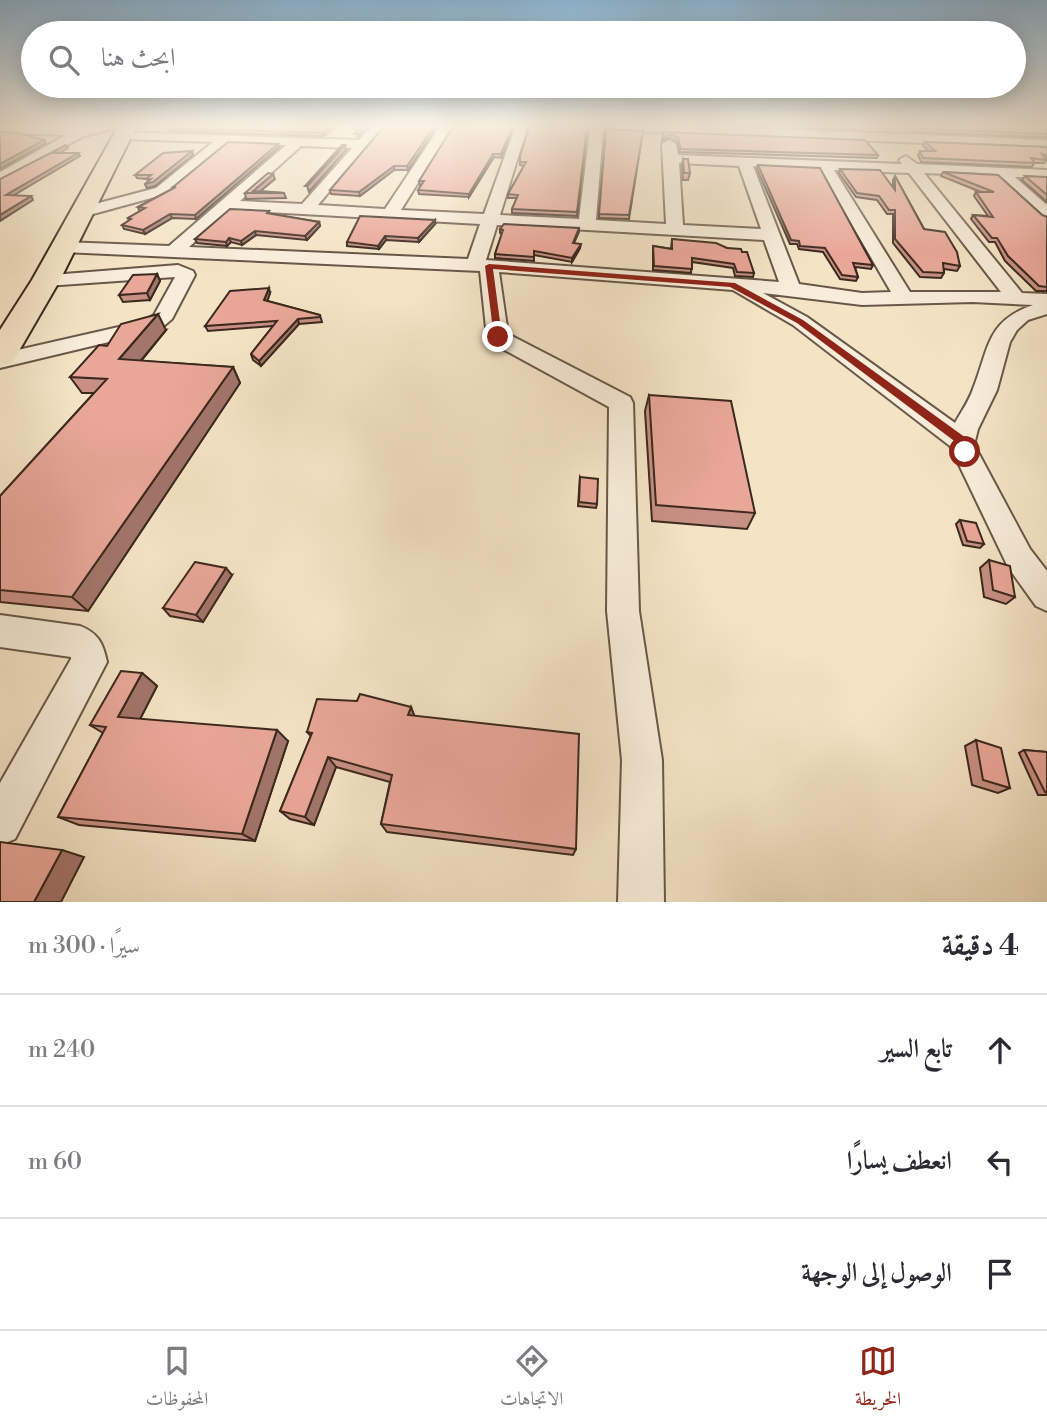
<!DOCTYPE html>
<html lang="ar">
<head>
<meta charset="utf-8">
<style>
	:root { --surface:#fff; --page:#f7f7f7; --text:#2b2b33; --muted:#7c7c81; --line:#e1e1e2; --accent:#8f2418 }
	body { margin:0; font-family:"Libre Bodoni",Amiri,serif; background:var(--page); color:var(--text); direction:rtl }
	.stop { position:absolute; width:21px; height:21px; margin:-16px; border:5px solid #8f2418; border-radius:50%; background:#fff }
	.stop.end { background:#8f2418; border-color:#fff; box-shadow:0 2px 7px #0008 }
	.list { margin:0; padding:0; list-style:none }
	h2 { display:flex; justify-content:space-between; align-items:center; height:91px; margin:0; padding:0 28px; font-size:30px }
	h2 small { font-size:23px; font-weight:400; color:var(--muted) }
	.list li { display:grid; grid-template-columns:46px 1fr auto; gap:21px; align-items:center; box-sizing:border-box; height:112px; padding:0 28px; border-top:2px solid var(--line) }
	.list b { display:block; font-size:26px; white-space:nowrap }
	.list em { font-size:23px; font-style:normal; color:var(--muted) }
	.icon { flex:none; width:38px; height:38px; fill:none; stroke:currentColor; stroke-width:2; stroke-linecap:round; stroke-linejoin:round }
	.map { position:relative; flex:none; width:1047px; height:902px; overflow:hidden; direction:ltr }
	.search { position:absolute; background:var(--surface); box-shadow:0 4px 18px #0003; left:21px; right:21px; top:21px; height:77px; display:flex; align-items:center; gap:18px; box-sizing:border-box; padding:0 24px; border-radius:38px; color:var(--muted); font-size:26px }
	.sheet { height:427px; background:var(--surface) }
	nav { display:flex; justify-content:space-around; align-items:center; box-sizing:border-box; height:98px; border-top:2px solid var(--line); background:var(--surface); font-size:19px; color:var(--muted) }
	nav a { display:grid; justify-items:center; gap:4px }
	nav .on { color:var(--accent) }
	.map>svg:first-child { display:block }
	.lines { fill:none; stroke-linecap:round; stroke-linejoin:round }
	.minor-casing { stroke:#695848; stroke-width:4 }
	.highway-casing { stroke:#3b291e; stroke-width:4 }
	.minor { fill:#f8edda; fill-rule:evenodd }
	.highway { fill:#f4e4c6; fill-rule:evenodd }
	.wall { fill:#c89084; stroke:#3b291e; stroke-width:2 }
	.shaded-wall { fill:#a3756b; stroke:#3b291e; stroke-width:2 }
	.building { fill:#e9a799; stroke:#3b291e; stroke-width:2 }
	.route { fill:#8f2418 }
</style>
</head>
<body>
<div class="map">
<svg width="1047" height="902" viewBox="0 0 1047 902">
	<rect width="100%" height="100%" fill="#f4e4c6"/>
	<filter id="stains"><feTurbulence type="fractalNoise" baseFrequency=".00286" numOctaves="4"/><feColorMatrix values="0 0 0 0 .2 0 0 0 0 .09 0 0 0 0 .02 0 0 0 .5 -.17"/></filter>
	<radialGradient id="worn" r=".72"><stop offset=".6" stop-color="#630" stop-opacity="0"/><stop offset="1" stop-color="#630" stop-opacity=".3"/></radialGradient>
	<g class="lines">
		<defs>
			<g id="minor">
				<path d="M 0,125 L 86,128 L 128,125 L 84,136 L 0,182 L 0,172 L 66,135 L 0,133 Z"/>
				<path d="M 372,125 L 385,125 L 318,205 L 385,209 L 441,125 L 454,125 L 401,210 L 484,214 L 516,125 L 528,125 L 500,215 L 579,219 L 590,129 L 576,129 L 570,125 L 680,125 L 1047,140 L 1047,148 L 603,130 L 596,220 L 666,224 L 662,144 L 669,140 L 676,144 L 678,155 L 902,164 L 899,160 L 906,156 L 917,164 L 1047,170 L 1047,178 L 1015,177 L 1047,205 L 1047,219 L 1041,217 L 997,176 L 924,173 L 1022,293 L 1047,294 L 1047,314 L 1028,320 L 1017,330 L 1010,342 L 997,390 L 978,429 L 975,441 L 978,452 L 1030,549 L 1047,571 L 1047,611 L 1036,606 L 1008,567 L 950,446 L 793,325 L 733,290 L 499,272 L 508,334 L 630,397 L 633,403 L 639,611 L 662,760 L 664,902 L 618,902 L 622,760 L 607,611 L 609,407 L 490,342 L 487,337 L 480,271 L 63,252 L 54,247 L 63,242 L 169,246 L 286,145 L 228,143 L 166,194 L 82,217 L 76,215 L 74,212 L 76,209 L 156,188 L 213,142 L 124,139 L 118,135 L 119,132 L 359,140 ZM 301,146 L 352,148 L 302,204 L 240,201 ZM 679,163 L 739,166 L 761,229 L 683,225 ZM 753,166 L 820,169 L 891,292 L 862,293 L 799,284 ZM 834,170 L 909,173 L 1001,292 L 910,292 ZM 230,210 L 480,224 L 468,259 L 189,247 ZM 497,225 L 764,240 L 779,282 L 486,260 ZM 763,293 L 862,305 L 973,302 L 1033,305 C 986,321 989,349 973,389 C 969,401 961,412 955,423 L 807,317 Z"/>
				<path d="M 178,265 L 193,271 L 195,275 L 172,319 L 159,330 L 0,368 L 0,354 L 145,321 L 154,315 L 175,277 L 46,286 L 36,280 L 39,276 Z"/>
				<path d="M 0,615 L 80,626 C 98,633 103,643 107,662 L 15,839 L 0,845 L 0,783 L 71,659 L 71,657 L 0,647 Z"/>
			</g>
			<path id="highway" d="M 119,125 L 137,125 L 60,280 L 12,363 L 0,366 L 0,330 L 32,280 Z"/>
		</defs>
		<!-- minor casing -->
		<use href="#minor" class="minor-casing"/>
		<!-- highway casing -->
		<use href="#highway" class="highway-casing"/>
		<!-- minor -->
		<use href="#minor" class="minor"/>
		<!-- highway -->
		<use href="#highway" class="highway"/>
	</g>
	<!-- wall -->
	<g class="wall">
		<path d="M 337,125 L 324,136 L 169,131 L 168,128 Z"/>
		<path d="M 438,125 L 408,170 L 394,170 L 360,196 L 331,194 L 330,190 Z"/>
		<path d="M 515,125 L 501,158 L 494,157 L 469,197 L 419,194 L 418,190 L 422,185 L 420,185 L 419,181 Z"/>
		<path d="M 754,125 L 856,125 L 857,126 L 855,130 Z"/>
		<path d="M 903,125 L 1047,125 L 1047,137 L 909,132 Z"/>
		<path d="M 575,128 L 587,128 L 577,216 L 512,213 L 512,209 L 517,198 L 508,198 L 508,194 L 524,166 L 520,165 L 520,156 Z"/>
		<path d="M 606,129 L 643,131 L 629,219 L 599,218 Z"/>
		<path d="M 663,132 L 878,155 L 877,158 L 680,152 L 677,142 L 670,138 L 662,141 Z"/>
		<path d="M 925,142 L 1047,147 L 1047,160 L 1046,160 L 1044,163 L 1034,163 L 1032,167 L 921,162 L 918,155 L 920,151 L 929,151 L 923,146 Z"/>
		<path d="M 278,144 L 279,147 L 196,219 L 172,218 L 145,234 L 124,229 L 122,225 L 129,221 L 128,218 L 141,211 L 139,210 L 138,207 L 174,188 L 173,187 Z"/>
		<path d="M 192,151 L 193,155 L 155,186 L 147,188 L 145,184 L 148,182 L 147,179 L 137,178 L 135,175 Z"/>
		<path d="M 683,159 L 690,173 L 688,180 L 683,180 L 682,166 Z"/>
		<path d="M 758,165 L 873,265 L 871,269 L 855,267 L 858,277 L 856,281 L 840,279 L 823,252 L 799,249 L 797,244 L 790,244 L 757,169 Z"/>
		<path d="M 840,169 L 893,187 L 893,180 L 895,176 L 924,229 L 960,266 L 957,271 L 944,269 L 944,273 L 941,278 L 920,277 L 893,243 L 893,214 L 887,214 L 877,200 L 856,197 L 839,173 Z"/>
		<path d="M 943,172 L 998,175 L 1042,215 L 1047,217 L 1047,291 L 1036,291 L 1005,261 L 995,242 L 989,242 L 971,219 L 973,215 L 988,216 L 974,196 L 976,192 L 981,192 L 941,176 Z"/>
		<path d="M 1025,176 L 1047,178 L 1047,202 L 1022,180 Z"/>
		<path d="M 275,179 L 260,191 L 284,193 L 286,198 L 246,199 L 245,193 Z"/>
		<path d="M 269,211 L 269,214 L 319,222 L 320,226 L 307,240 L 256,235 L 242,245 L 231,242 L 227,246 L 197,243 L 195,239 Z"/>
		<path d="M 435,224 L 419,242 L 386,240 L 379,249 L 347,246 L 347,242 Z"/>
		<path d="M 579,228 L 579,232 L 574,243 L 580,248 L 572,262 L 534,255 L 534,261 L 495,258 L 495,254 L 502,234 L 500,233 L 500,229 Z"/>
		<path d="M 672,239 L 727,248 L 742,252 L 754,273 L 753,277 L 735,276 L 733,268 L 692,262 L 691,273 L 653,270 L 653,246 L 671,249 Z"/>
		<path d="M 157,274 L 160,281 L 150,300 L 123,302 L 119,295 Z"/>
		<path d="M 270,293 L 267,301 L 320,315 L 322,322 L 299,324 L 261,366 L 253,360 L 251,354 L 273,326 L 208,331 L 205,326 Z"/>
		<path d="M 166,330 L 141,361 L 233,367 L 240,383 L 88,611 L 0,602 L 0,496 L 94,393 L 82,393 L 70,377 L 107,346 Z"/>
		<path d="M 649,395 L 755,513 L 747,529 L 652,521 L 645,411 Z"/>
		<path d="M 580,477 L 597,504 L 596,508 L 578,506 Z"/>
		<path d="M 960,520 L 984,544 L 980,548 L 963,545 L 956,524 Z"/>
		<path d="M 989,560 L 1015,597 L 1006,604 L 984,597 L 980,568 Z"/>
		<path d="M 232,575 L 203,622 L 170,616 L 163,608 Z"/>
		<path d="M 142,673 L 157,686 L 140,719 L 288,741 L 255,841 L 79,825 L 58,817 L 103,733 L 90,725 Z"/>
		<path d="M 411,707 L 414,715 L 576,849 L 573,855 L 387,832 L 381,824 L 390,782 L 336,767 L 314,825 L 290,819 L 280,811 L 311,736 L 307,732 Z"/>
		<path d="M 976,740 L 1010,788 L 998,793 L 972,785 L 965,746 Z"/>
		<path d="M 1024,750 L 1047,752 L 1047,795 L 1038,795 L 1019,753 Z"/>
	</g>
	<!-- shaded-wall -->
	<g class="shaded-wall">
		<path d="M 332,125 L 337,125 L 324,136 L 323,133 Z"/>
		<path d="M 365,125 L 369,125 L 358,137 L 357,134 Z"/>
		<path d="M 435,125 L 438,125 L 408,170 L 407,166 Z"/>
		<path d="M 513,125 L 515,125 L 501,158 L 501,154 Z"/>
		<path d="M 671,134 L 670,138 L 662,141 L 663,138 Z"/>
		<path d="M 44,140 L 46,143 L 0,169 L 0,164 Z"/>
		<path d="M 278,144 L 279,147 L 196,219 L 195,215 Z"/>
		<path d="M 66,145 L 68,148 L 53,157 L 51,153 Z"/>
		<path d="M 345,145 L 346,150 L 309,192 L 307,186 Z"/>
		<path d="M 192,151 L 193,155 L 155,186 L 147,188 L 145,184 Z"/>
		<path d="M 78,153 L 80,156 L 9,198 L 6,195 Z"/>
		<path d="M 493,154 L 494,157 L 469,197 L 469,194 Z"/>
		<path d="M 394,166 L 394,170 L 360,196 L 359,192 Z"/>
		<path d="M 273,174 L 275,179 L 258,193 L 253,191 Z"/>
		<path d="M 31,196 L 33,200 L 0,221 L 0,215 Z"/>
		<path d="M 170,214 L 172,218 L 145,234 L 143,230 Z"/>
		<path d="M 435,220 L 435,224 L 419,242 L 418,238 Z"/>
		<path d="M 319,222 L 320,226 L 307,240 L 305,236 Z"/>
		<path d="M 255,231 L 256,235 L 242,245 L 241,241 Z"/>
		<path d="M 385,236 L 386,240 L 379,249 L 378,246 Z"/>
		<path d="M 229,238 L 231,242 L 227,246 L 226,242 Z"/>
		<path d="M 581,244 L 580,248 L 572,262 L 572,258 Z"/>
		<path d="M 157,274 L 160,281 L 150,300 L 147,293 Z"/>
		<path d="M 269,288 L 270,293 L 266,305 L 264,300 Z"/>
		<path d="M 158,314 L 166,330 L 129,375 L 119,359 Z"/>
		<path d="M 298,319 L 299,324 L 261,366 L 259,361 Z"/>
		<path d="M 233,367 L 240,383 L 88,611 L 72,597 Z"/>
		<path d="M 226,568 L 232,575 L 203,622 L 196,615 Z"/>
		<path d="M 142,673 L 157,686 L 135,729 L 118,717 Z"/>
		<path d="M 411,707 L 415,718 L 408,715 Z"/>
		<path d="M 277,730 L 288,741 L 255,841 L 242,834 Z"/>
		<path d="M 328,757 L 336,767 L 314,825 L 305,817 Z"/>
		<path d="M 62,850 L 84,857 L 61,902 L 34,902 Z"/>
	</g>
	<!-- building -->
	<g class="building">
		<path d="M 172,125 L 332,125 L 323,133 L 168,128 Z"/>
		<path d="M 361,125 L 365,125 L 357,134 L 354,134 Z"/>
		<path d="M 385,125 L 435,125 L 407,166 L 394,166 L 359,192 L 330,190 Z"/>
		<path d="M 454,125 L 513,125 L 501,154 L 493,154 L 469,194 L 418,190 L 424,181 L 419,181 Z"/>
		<path d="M 530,125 L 572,125 L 575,128 L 587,128 L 577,212 L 512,209 L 518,195 L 508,194 L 526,162 L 520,162 L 520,156 Z"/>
		<path d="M 908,125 L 1047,125 L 1047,134 L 911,128 Z"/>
		<path d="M 606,129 L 643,131 L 629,215 L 599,214 Z"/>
		<path d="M 0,132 L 19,133 L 44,140 L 0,164 Z"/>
		<path d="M 663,132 L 865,140 L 878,155 L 681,149 L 678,138 L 671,134 L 663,138 Z"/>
		<path d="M 228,142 L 278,144 L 195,215 L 170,214 L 143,230 L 122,225 L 131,219 L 128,218 L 145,208 L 138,207 L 176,187 L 173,187 Z"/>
		<path d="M 925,142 L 1047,147 L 1047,156 L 1042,154 L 1046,160 L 1031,158 L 1035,163 L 923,158 L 920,151 L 935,151 Z"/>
		<path d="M 66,145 L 51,153 L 78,153 L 6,195 L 31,196 L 0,215 L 0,179 Z"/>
		<path d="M 342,145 L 345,145 L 307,186 L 305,186 Z"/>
		<path d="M 192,151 L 153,182 L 145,184 L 151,179 L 146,179 L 151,175 L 135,175 L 163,153 Z"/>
		<path d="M 683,159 L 688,159 L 690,173 L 684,173 Z"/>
		<path d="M 758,165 L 820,168 L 873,265 L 853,263 L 858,277 L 842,275 L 825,248 L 800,246 L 799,241 L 791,240 Z"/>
		<path d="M 840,169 L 880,170 L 895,190 L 895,176 L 924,229 L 945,232 L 957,252 L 960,266 L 943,263 L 944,273 L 923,272 L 895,239 L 895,210 L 889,210 L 879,196 L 857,193 Z"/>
		<path d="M 943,172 L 998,175 L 1042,215 L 1047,217 L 1047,287 L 1039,286 L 1008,256 L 997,238 L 992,238 L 973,215 L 993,217 L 976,192 L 994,192 Z"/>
		<path d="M 268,173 L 273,174 L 253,191 L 284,193 L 245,193 Z"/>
		<path d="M 1025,176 L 1046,177 L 1047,178 L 1047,195 Z"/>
		<path d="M 230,209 L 269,211 L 267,213 L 319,222 L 305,236 L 255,231 L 241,241 L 229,238 L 226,242 L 195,239 Z"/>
		<path d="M 360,216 L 435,220 L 418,238 L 385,236 L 378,246 L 347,242 Z"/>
		<path d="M 504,224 L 579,228 L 573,243 L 581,244 L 572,258 L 534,251 L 534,257 L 495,254 L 503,230 L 500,229 Z"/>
		<path d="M 672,239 L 716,243 L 727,248 L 741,249 L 742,252 L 747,252 L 754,273 L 737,272 L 734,264 L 692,258 L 692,269 L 654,266 L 653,246 L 672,249 Z"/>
		<path d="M 157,274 L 147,293 L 119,295 L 133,275 Z"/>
		<path d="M 269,288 L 264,300 L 320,315 L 320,317 L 298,319 L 259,361 L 251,354 L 277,321 L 205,326 L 230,291 Z"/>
		<path d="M 158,314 L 119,359 L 233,367 L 72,597 L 0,590 L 0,496 L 107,379 L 70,377 L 99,345 L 107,346 L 121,324 Z"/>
		<path d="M 649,395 L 731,401 L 755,513 L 656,505 Z"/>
		<path d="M 580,477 L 598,479 L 597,504 L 579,502 Z"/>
		<path d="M 960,520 L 976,523 L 984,544 L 967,541 Z"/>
		<path d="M 989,560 L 1010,566 L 1015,597 L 993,590 Z"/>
		<path d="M 195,562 L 226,568 L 196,615 L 163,608 Z"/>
		<path d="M 121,671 L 142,673 L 118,717 L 277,730 L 242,834 L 58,817 L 106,727 L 90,725 Z"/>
		<path d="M 360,694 L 411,707 L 408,715 L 579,734 L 576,849 L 381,824 L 392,775 L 328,757 L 305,817 L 280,811 L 312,733 L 307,732 L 317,699 L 357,701 Z"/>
		<path d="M 976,740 L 1001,748 L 1010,788 L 983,780 Z"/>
		<path d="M 1024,750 L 1047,752 L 1047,793 L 1045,792 Z"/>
		<path d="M 0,842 L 62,850 L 34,902 L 0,902 Z"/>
	</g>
	<!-- sky -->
	<linearGradient id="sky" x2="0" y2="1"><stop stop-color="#8bb7d7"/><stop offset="0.5" stop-color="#faf3e5"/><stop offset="1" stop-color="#faf3e5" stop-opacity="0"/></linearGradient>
	<rect width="1047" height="252" fill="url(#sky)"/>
	<!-- route -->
	<path class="route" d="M 489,264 L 735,283 L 803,320 L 966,438 L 971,452 L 969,455 L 961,455 L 957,443 L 797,323 L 730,287 L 493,269 L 502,337 L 494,338 L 485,266 Z"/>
	<rect width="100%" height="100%" filter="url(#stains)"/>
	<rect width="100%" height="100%" fill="url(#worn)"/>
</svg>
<div class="stop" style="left:965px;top:452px"></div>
<div class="stop end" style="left:498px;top:337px"></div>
<div class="search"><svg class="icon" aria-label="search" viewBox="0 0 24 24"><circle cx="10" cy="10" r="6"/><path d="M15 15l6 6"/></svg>ابحث هنا</div>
</div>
<section class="sheet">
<h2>4 دقيقة<small>سيرًا · 300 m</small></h2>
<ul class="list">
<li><svg class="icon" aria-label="ahead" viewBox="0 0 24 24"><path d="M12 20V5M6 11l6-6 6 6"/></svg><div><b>تابع السير</b></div><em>240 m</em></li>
<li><svg class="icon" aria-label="left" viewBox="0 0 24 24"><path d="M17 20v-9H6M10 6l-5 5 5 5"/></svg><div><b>انعطف يسارًا</b></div><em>60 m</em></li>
<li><svg class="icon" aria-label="arrive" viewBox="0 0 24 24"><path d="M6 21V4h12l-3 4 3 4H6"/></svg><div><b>الوصول إلى الوجهة</b></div></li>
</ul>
</section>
<nav>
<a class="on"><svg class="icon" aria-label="map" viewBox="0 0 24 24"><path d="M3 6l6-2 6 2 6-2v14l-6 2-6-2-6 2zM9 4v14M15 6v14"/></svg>الخريطة</a>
<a><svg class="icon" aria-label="directions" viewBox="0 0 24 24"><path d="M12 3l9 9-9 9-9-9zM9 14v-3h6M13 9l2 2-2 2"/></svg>الاتجاهات</a>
<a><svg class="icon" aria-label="saved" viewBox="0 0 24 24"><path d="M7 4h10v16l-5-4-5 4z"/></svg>المحفوظات</a>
</nav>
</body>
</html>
